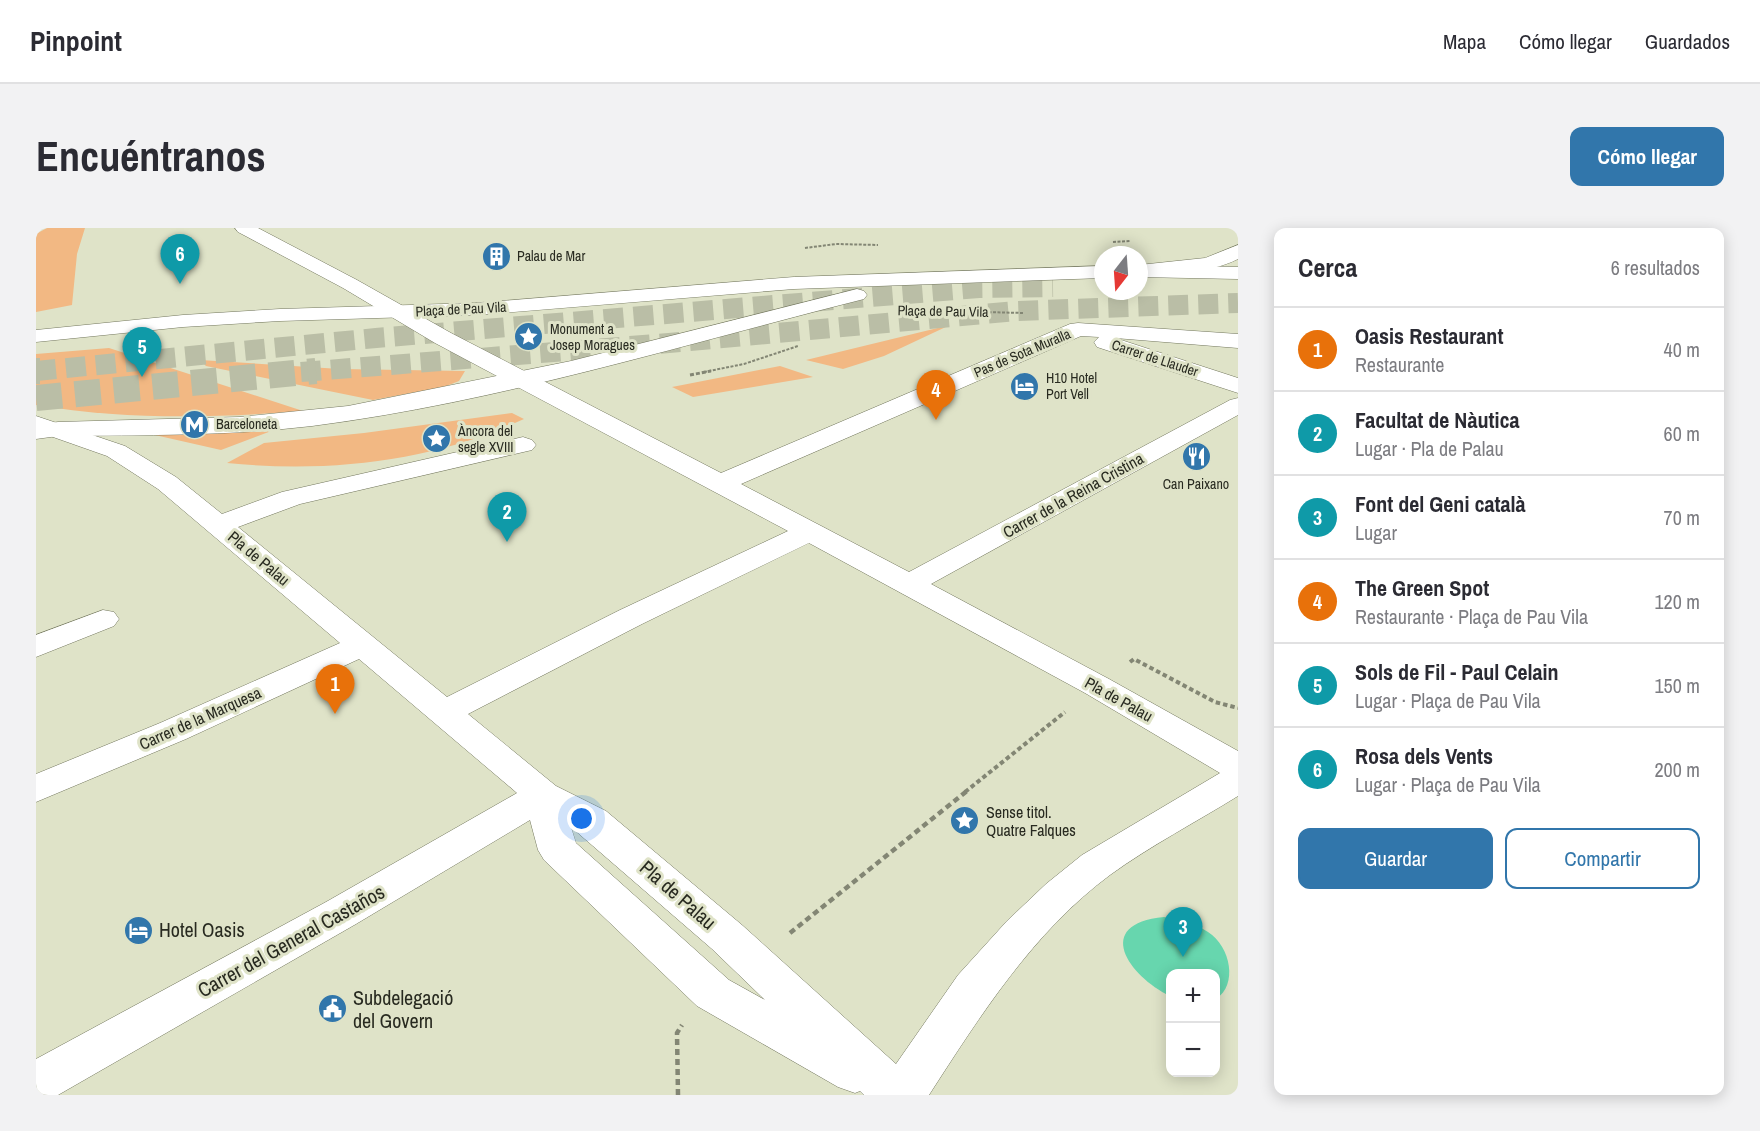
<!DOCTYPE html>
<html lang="es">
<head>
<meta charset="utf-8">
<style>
	:root { --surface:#fff; --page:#f2f2f3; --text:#2b2b33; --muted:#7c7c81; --line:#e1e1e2; --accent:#3176ab }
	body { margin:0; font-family:"Archivo Narrow",sans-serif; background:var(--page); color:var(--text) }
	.controls { position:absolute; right:18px; bottom:18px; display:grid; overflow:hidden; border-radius:12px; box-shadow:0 3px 15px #0003 }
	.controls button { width:54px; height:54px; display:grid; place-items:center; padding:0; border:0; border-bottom:2px solid var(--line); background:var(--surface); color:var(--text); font:30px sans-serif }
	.compass { position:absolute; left:1058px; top:18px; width:54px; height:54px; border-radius:50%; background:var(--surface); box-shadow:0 3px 15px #0003; rotate:197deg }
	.you { position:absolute; left:546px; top:591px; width:21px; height:21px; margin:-15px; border:4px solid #fff; border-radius:50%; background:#1a73e8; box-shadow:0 0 0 9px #1a73e833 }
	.badge { display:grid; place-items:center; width:39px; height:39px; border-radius:50%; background:var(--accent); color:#fff; font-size:20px; font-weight:700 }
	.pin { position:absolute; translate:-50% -50px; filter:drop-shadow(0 2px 3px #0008) }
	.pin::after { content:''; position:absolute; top:32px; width:21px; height:18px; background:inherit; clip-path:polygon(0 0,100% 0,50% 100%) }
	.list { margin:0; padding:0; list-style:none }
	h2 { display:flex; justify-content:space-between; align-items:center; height:78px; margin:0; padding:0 24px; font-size:26px }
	h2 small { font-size:20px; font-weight:400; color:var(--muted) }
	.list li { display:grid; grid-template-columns:39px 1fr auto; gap:18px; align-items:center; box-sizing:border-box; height:84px; padding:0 24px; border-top:2px solid var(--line) }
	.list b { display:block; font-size:22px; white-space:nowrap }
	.list p { margin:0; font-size:20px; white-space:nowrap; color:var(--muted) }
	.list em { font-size:20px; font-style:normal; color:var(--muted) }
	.actions { display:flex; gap:12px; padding:18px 24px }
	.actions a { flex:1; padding:14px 0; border:2px solid var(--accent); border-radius:12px; text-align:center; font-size:21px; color:var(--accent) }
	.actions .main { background:var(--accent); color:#fff }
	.map { position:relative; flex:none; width:1202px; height:867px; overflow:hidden; border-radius:12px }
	header { display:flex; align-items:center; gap:36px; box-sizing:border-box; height:84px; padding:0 30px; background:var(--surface); border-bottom:2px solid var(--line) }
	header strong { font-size:28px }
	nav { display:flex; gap:33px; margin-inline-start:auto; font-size:21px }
	.intro { display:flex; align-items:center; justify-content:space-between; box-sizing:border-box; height:144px; padding:0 36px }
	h1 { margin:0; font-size:42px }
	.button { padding:15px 27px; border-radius:12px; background:var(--accent); color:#fff; font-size:21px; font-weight:700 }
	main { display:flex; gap:36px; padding:0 36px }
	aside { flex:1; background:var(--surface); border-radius:12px; box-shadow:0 3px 15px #0003 }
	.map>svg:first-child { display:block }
	.green { fill:#f2b883 }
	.water { fill:#67d6ae }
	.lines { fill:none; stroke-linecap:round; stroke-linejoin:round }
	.highway-tunnel-far1 { stroke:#babea6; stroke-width:20; stroke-dasharray:20 10; stroke-linecap:butt }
	.highway-tunnel { stroke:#babea6; stroke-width:26; stroke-dasharray:26 13; stroke-linecap:butt }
	.minor-casing { stroke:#73775e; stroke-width:1 }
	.major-casing { stroke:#73775e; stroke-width:1 }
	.path-far3 { stroke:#838674; stroke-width:2; stroke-dasharray:3 1.5; stroke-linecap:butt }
	.path-far2 { stroke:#838674; stroke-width:3; stroke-dasharray:4 2; stroke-linecap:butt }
	.path-far1 { stroke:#838674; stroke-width:4; stroke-dasharray:4.5 3; stroke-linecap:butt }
	.path { stroke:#838674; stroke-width:4.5; stroke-dasharray:6 4; stroke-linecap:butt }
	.minor { fill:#fff; fill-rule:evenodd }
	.major { fill:#fff; fill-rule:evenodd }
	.labels { text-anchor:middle; stroke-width:6; stroke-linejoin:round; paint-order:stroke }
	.far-poi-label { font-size:14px; fill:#282a20; stroke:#dfe3c8; text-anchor:start }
	.far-street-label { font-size:14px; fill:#282a20; stroke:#dfe3c8 }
	.street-label { font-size:16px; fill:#282a20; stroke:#dfe3c8 }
	.poi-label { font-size:16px; fill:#282a20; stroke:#dfe3c8; text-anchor:start }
	.near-street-label { font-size:20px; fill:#282a20; stroke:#dfe3c8 }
	.near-poi-label { font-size:20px; fill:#282a20; stroke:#dfe3c8; text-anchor:start }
</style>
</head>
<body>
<header>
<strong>Pinpoint</strong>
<nav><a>Mapa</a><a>Cómo llegar</a><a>Guardados</a></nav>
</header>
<div class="intro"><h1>Encuéntranos</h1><a class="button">Cómo llegar</a></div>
<main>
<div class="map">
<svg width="1202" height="867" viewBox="0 0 1202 867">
	<rect width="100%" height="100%" fill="#dfe3c8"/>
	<!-- green -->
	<g class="green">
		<path d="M 11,0 L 49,0 L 41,26 L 36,77 L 0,84 L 0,6 Z"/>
		<path d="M 914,97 L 848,128 L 807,141 L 770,132 Z"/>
		<path d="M 73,120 L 267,183 C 178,190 89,192 0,177 L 0,126 Z"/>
		<path d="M 164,132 L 304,141 L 429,143 L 423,153 L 408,159 L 337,172 L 170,138 Z"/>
		<path d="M 744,138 L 777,149 L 657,169 L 636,159 Z"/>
		<path d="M 476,185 L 488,191 C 395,234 293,245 191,235 L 228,215 L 328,205 Z"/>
		<path d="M 238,202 L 185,222 L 110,205 L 196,205 Z"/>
	</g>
	<!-- water -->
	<path class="water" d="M 1128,689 C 1144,692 1159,695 1172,704 C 1195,719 1202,757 1180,771 L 1180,746 L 1134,746 L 1134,768 C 1093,748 1056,696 1128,689 Z"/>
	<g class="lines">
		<!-- highway-tunnel-far1 -->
		<g class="highway-tunnel-far1">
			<path d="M 0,143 L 340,110 L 943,60 L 1017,59"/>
			<path d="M 265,144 L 633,115 L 980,83 L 1202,75"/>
		</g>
		<!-- highway-tunnel -->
		<g class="highway-tunnel">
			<path d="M 0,143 L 4,143"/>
			<path d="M 0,170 L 280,143"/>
		</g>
		<defs>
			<g id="minor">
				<path d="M 199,0 L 222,0 L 321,52 L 415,105 L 685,245 L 1034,96 L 1042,95 L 1202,106 L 1202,120 L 1079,110 L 1202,150 L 1202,165 L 1061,119 L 1058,114 L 1063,109 L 1045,108 L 705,256 L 873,344 L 1194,172 L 1202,170 L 1202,187 L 895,356 L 1073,451 L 1202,523 L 1202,568 C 1160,594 1114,618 1074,647 C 997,704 944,788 893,867 L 828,867 L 824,863 L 819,865 L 802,859 L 661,778 L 508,632 L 502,622 L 494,592 L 320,696 L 22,867 L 0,867 L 0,831 L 290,674 L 481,565 L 323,431 L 150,511 L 0,574 L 0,546 L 124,495 L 304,415 L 122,261 L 71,228 L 0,203 L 0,188 L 89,218 L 140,249 L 186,286 L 246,264 L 487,209 L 496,212 L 500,217 L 496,222 L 264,276 L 202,299 L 411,469 L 584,382 L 752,303 L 399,115 L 307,60 L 202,4 ZM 773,315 L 1049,465 L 1184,545 L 1046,627 L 1010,656 L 971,693 L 922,747 L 860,836 L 706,697 L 570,583 L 520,558 L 432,486 L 606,396 ZM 535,599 L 676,721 L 729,772 L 693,752 L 540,615 Z"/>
				<path d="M 1202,17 L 1202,31 C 1172,46 1136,45 1103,49 L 1103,37 L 1169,30 Z"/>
				<path d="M 67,382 L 78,384 L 83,391 L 78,398 L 0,429 L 0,407 Z"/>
			</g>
			<g id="major">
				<path d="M 1103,37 L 1202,39 L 1202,51 L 1103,49 Z"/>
				<path d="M 1067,38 L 1067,50 L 758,61 L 440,87 L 244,93 L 147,99 L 0,114 L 0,102 L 147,87 L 244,81 L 440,75 L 758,49 Z"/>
				<path d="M 821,61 L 828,63 L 831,67 L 828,71 C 645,117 463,174 276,198 C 192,208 107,207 22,208 L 0,211 L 0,197 L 22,194 L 204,189 L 312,178 L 535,133 Z"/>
			</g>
		</defs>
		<!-- minor casing -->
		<use href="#minor" class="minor-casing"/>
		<!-- major casing -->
		<use href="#major" class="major-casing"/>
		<!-- path-far3 -->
		<g class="path-far3">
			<path d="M 0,3 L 6,0"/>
			<path d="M 1077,14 L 1094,13"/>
			<path d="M 769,20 L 800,16 L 842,17"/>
			<path d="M 948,84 L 988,85"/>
			<path d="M 668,144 L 708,136 L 762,118"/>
		</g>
		<!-- path-far2 -->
		<path class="path-far2" d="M 654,147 L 675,143"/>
		<!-- path-far1 -->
		<g class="path-far1">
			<path d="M 1094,434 L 1098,431 L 1179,474 L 1202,480"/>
			<path d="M 929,564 L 1029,484"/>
		</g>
		<!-- path -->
		<g class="path">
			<path d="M 754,705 L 931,563"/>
			<path d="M 642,867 L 641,805 L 646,797"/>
		</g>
		<!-- minor -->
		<use href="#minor" class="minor"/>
		<!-- major -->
		<use href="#major" class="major"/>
	</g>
	<!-- icons -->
	<defs>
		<symbol id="building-disc" viewBox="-11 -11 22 22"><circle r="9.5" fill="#3176ab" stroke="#dfe3c8"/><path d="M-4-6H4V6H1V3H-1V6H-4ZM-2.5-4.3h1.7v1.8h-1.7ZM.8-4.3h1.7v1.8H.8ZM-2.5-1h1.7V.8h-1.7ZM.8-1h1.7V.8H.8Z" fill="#fff"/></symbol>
		<symbol id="sight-disc" viewBox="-11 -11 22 22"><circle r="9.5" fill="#3176ab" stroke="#dfe3c8"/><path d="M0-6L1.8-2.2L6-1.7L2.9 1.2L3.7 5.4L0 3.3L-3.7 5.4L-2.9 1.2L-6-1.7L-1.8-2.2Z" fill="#fff"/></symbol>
		<symbol id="hotel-disc" viewBox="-11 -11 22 22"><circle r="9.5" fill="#3176ab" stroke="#dfe3c8"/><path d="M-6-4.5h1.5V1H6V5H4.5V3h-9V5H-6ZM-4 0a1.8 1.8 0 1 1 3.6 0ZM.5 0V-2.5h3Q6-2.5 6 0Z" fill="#fff"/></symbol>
		<symbol id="metro-disc" viewBox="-11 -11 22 22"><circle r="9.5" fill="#3176ab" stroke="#dfe3c8"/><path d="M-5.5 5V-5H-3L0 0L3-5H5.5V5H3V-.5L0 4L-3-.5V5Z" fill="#fff"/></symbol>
		<symbol id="restaurant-disc" viewBox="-11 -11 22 22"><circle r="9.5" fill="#3176ab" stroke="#dfe3c8"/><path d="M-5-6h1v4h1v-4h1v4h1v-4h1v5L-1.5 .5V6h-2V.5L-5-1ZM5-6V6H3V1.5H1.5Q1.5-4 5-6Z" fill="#fff"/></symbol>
		<symbol id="civic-disc" viewBox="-11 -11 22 22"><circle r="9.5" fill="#3176ab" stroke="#dfe3c8"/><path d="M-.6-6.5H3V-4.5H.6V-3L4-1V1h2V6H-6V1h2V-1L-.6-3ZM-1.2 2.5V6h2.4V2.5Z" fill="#fff"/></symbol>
	</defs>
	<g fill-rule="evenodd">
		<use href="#building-disc" x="444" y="12" width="33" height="33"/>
		<use href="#sight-disc" x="476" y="92" width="33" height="33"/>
		<use href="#hotel-disc" x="972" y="142" width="33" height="33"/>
		<use href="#metro-disc" x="142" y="180" width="33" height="33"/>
		<use href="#sight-disc" x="384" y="194" width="33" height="33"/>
		<use href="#restaurant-disc" x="1144" y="212" width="33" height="33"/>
		<use href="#sight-disc" x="912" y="576" width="33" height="33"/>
		<use href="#hotel-disc" x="86" y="686" width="33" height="33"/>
		<use href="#civic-disc" x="280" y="764" width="33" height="33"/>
	</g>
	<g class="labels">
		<!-- far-poi labels -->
		<g class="far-poi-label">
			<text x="481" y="33">Palau de Mar</text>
			<text x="514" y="106">Monument a<tspan x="514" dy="16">Josep Moragues</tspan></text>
			<text x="1010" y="155">H10 Hotel<tspan x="1010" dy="16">Port Vell</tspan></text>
			<text x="180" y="201">Barceloneta</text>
			<text x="422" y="208">Àncora del<tspan x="422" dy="16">segle XVIII</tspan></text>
			<text x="1160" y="261" text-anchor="middle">Can Paixano</text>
		</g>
		<!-- far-street labels -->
		<g class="far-street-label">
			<text transform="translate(425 81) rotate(-3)" y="5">Plaça de Pau Vila</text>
			<text transform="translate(907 83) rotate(1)" y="5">Plaça de Pau Vila</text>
			<text transform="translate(986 125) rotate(-23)" y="5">Pas de Sota Muralla</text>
			<text transform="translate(1119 130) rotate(18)" y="5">Carrer de Llauder</text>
		</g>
		<!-- street labels -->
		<g class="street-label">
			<text transform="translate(1037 267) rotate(-29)" y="6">Carrer de la Reina Cristina</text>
			<text transform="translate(223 330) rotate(40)" y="6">Pla de Palau</text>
			<text transform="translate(1083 471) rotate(29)" y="6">Pla de Palau</text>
			<text transform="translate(164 490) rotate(-24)" y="6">Carrer de la Marquesa</text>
		</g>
		<!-- poi labels -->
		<g class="poi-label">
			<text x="950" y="590">Sense titol.<tspan x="950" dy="18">Quatre Falques</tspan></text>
		</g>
		<!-- near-street labels -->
		<g class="near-street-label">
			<text transform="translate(642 667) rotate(41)" y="7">Pla de Palau</text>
			<text transform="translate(255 713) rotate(-29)" y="7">Carrer del General Castaños</text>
		</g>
		<!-- near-poi labels -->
		<g class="near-poi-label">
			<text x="123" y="709">Hotel Oasis</text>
			<text x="317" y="777">Subdelegació<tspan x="317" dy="23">del Govern</tspan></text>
		</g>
	</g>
</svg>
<div class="controls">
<button>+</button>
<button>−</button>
</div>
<svg class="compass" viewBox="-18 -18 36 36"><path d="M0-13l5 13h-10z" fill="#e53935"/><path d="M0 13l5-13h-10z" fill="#7c7c81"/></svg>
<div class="you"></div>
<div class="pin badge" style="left:299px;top:486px;background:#e8710a">1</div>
<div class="pin badge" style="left:471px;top:314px;background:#0f9aa8">2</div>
<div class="pin badge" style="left:1147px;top:729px;background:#0f9aa8">3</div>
<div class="pin badge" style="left:900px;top:192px;background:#e8710a">4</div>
<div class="pin badge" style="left:106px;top:149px;background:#0f9aa8">5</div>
<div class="pin badge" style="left:144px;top:56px;background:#0f9aa8">6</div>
</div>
<aside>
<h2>Cerca<small>6 resultados</small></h2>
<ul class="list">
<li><span class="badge" style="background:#e8710a">1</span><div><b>Oasis Restaurant</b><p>Restaurante</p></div><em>40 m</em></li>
<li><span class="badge" style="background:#0f9aa8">2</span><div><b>Facultat de Nàutica</b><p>Lugar · Pla de Palau</p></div><em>60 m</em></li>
<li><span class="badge" style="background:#0f9aa8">3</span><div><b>Font del Geni català</b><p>Lugar</p></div><em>70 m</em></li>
<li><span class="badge" style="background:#e8710a">4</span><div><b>The Green Spot</b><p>Restaurante · Plaça de Pau Vila</p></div><em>120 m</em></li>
<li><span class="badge" style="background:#0f9aa8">5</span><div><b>Sols de Fil - Paul Celain</b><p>Lugar · Plaça de Pau Vila</p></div><em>150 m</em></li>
<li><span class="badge" style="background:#0f9aa8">6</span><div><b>Rosa dels Vents</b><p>Lugar · Plaça de Pau Vila</p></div><em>200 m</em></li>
</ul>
<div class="actions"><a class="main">Guardar</a><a>Compartir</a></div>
</aside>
</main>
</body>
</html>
